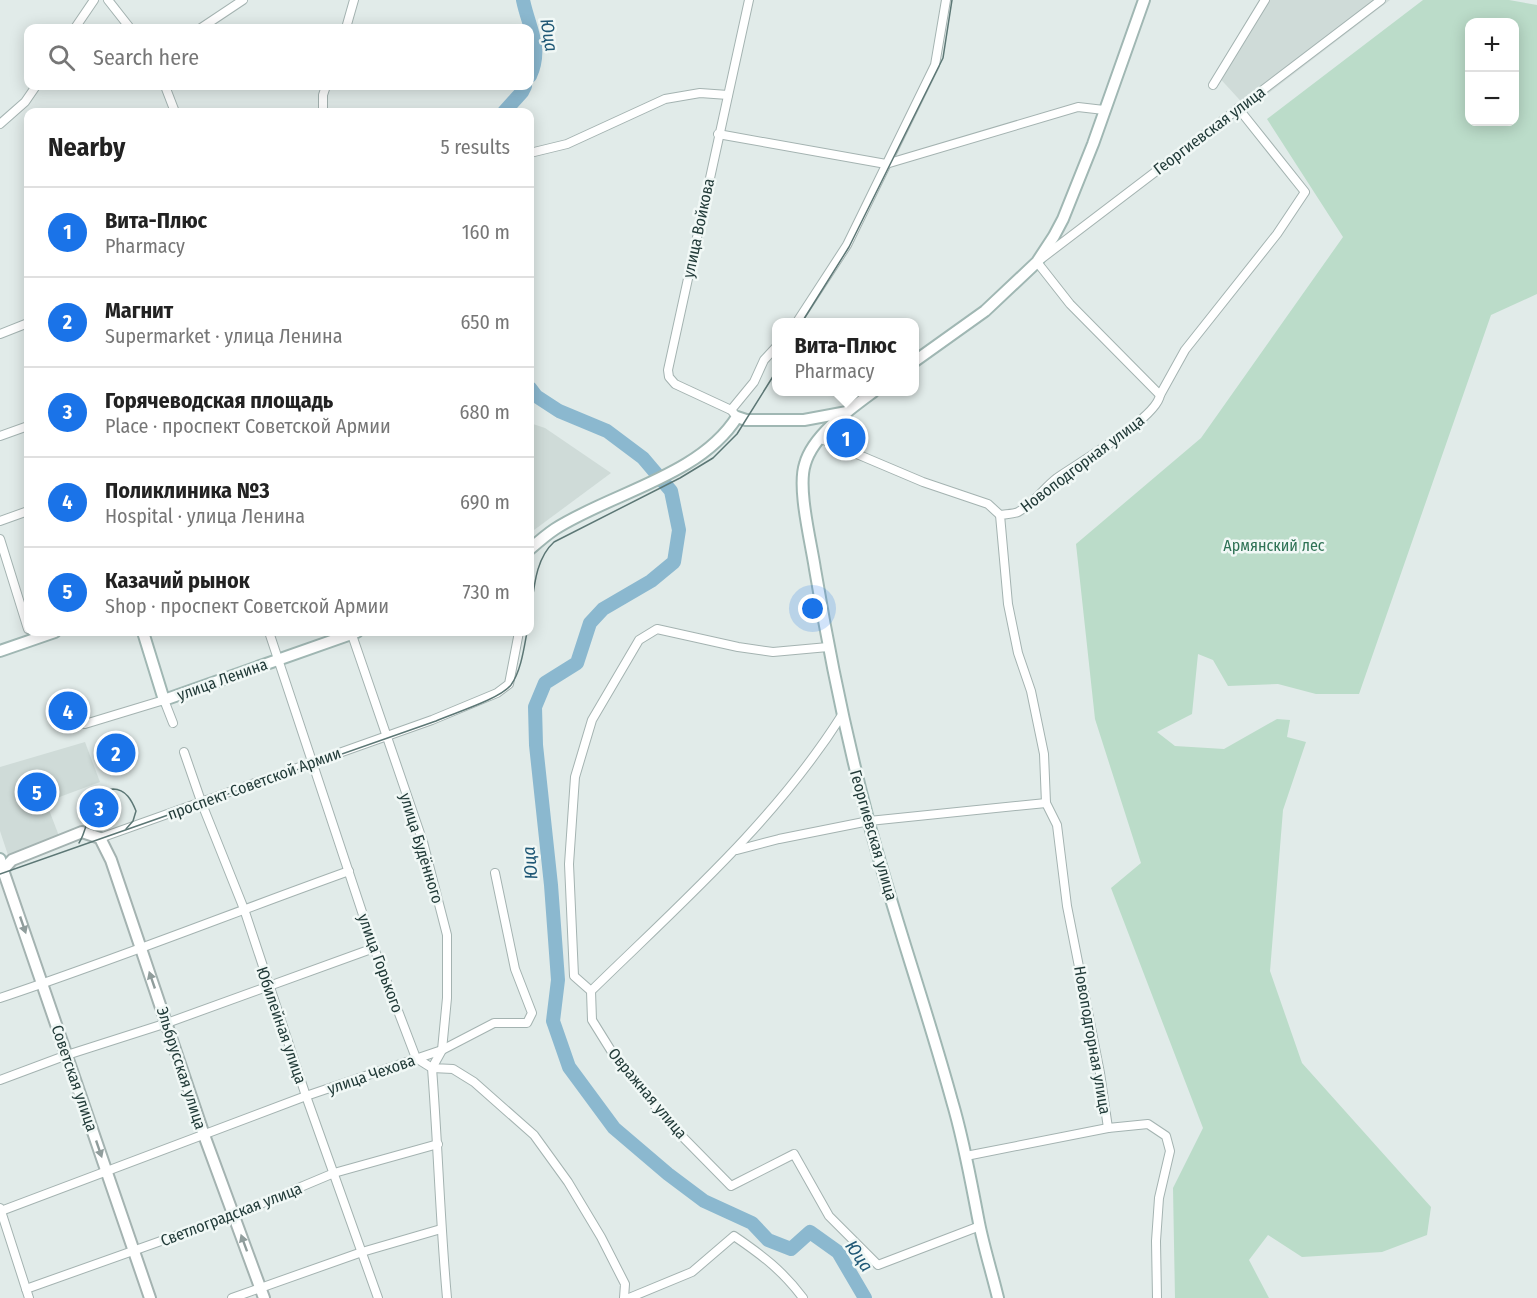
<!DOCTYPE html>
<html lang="en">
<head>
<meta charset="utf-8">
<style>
	:root { --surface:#fff; --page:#f2f2f2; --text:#222; --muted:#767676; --line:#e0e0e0; --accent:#1a73e8 }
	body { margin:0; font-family:"Fira Sans Condensed",sans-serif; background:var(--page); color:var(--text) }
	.controls { position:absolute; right:18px; top:18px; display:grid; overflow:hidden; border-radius:12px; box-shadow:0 3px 15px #0003 }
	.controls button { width:54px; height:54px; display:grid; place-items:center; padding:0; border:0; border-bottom:2px solid var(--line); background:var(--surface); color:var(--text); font:30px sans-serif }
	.you { position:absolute; left:813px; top:609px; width:21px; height:21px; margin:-15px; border:4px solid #fff; border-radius:50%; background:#1a73e8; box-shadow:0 0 0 9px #1a73e833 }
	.badge { display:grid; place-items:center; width:39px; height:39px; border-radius:50%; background:var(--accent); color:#fff; font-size:20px; font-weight:700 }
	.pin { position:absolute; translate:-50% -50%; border:3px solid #fff; box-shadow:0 2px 6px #0006 }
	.popup { position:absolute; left:772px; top:318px; width:147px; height:78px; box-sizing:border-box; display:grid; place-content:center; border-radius:12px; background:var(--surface); filter:drop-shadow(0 2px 4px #0005); font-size:20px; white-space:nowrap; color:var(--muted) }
	.popup b { font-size:22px; color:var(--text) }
	.popup::after { content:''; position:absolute; left:50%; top:100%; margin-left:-12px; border:12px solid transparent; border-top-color:var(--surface) }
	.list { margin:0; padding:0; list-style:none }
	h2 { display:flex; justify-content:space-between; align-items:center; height:78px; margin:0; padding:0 24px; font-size:26px }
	h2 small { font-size:20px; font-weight:400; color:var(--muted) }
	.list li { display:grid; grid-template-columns:39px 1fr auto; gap:18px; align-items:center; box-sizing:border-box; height:90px; padding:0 24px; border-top:2px solid var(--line) }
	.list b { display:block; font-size:22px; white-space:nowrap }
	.list p { margin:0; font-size:20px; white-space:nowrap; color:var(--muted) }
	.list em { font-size:20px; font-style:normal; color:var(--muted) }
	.icon { flex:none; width:33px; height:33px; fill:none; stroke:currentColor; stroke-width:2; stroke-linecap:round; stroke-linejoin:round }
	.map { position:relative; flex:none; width:1537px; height:1298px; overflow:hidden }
	.search { position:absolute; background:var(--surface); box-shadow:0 3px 15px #0003; left:24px; top:24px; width:510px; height:66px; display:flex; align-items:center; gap:15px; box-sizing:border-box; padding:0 21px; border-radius:12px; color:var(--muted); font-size:22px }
	.panel { position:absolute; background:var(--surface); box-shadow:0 3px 15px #0003; left:24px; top:108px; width:510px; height:528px; border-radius:12px }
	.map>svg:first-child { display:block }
	.built { fill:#cfdbd8 }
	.green { fill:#bbdcc9; fill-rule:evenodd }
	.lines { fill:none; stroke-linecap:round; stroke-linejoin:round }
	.river { stroke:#8bb8cf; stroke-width:14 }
	.minor-casing { stroke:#a4b3b1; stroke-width:10 }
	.tertiary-casing { stroke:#a4b3b1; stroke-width:14 }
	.secondary-casing { stroke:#a0b7b3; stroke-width:14 }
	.minor { stroke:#fff; stroke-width:8 }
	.tertiary { stroke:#fff; stroke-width:10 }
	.secondary { stroke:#fff; stroke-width:10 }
	.tram { stroke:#5c7775; stroke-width:1.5 }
	.oneway { fill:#909d9c }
	.labels { text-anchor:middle; stroke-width:5; stroke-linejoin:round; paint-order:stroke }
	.street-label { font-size:16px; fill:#223b39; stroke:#f1f8f6 }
	.park-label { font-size:16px; fill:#2d7154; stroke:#f1f8f6 }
	.water-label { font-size:18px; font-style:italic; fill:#1e5775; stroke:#f1f8f6 }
</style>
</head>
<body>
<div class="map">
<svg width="1537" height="1298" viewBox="0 0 1537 1298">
	<rect width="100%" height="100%" fill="#e1ebe9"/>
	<!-- built -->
	<g class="built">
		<path d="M 1259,0 L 1390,0 L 1248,109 L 1215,73 Z"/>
		<path d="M 530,423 L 545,428 L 611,473 L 530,533 Z"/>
		<path d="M 85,742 L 100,782 L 46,802 L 59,836 L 8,855 L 0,831 L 0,767 Z"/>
	</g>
	<!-- green -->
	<path class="green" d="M 1423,0 L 1509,0 L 1537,5 L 1537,294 L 1491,315 L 1359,694 L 1316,694 L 1278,684 L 1228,686 L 1213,660 L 1198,654 L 1192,714 L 1157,732 L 1175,746 L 1224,749 L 1277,719 L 1290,720 L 1287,737 L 1306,742 L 1283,810 L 1270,971 L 1302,1063 L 1431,1207 L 1427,1235 L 1382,1252 L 1302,1257 L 1268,1235 L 1249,1260 L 1269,1298 L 1175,1298 L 1173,1188 L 1203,1128 L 1111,888 L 1141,863 L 1095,719 L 1076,544 L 1201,438 L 1343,237 L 1267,119 ZM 1470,22 L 1514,22 L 1514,122 L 1470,122 Z"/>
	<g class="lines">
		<!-- river -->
		<g class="river">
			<path d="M 523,0 C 529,29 543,47 530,76"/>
			<path d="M 504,112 L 522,92 L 525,86"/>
			<path d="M 530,388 L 536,396 L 559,411 L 607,431 L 643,458 L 671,491 L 679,530 L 674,562 L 651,581 L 603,609 L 590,623 L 577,663 L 545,683 L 535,707 L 536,745 L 551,885 L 558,980 L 553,1021 L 569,1067 L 614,1128 L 668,1174 L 704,1201 L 752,1223 L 768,1240 L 791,1249 L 810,1232 L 838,1252 L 865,1298"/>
		</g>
		<defs>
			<g id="minor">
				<path d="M 108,0 L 130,28"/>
				<path d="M 75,28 L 94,0"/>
				<path d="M 201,28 L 243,0"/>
				<path d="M 346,28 L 354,0"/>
				<path d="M 1213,85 L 1265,0"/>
				<path d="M 165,86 L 175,112"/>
				<path d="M 323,112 L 323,95 L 326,86"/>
				<path d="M 0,124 L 25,102 L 36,86"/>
				<path d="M 718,134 L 886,164 L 1078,107 L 1104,110"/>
				<path d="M 530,153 L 567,144 L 665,99 L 700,93 L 728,95"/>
				<path d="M 797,322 L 847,245 L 935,65 L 946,0"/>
				<path d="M 0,334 L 28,323"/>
				<path d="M 1160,395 L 1070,304 L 1037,262 L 1381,0"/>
				<path d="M 731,410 L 754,382 L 764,360 L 777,346"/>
				<path d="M 737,417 L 731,410 L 675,384 L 669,377 L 668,370 L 749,0"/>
				<path d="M 0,436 L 28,426"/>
				<path d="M 819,438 L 923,482 L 988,504 L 1000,515"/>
				<path d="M 0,521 L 28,511"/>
				<path d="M 0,539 L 28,629"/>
				<path d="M 269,632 L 374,948 L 416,1058 L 432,1068 C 438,1145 440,1221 447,1298"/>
				<path d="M 351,632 L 423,842 L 447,935 L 447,998 L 442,1050 L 432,1068 L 453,1069 L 474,1082 L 534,1135 L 568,1182 L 601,1237 L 625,1284 L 624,1298"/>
				<path d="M 828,647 L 773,652 L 738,647 L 657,629 L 639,640 L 592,720 L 575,777 L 569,864 L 574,976 L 591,991 L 592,1020 L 615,1057 L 669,1123 L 731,1186 L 794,1154 L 829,1216 L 878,1265 L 980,1226"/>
				<path d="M 85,724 L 164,700 L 173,723"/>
				<path d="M 184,752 L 202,804 L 244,909 L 306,1096 L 378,1298"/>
				<path d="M 100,838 L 432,720 L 497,693 L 509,684 L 519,632"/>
				<path d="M 737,850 L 779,839 L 869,821 L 1046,803"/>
				<path d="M 591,991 C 680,904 775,821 842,715"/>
				<path d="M 0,998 C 117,959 232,913 349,871"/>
				<path d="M 0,1080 L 67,1055 L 167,1023 L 374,948"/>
				<path d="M 966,1156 L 1108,1128"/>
				<path d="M 0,1208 L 29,1298"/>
				<path d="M 1,1211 L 306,1096 L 442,1050 L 494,1023 L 527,1023 L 532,1013 L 515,969 L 495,873"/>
				<path d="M 26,1289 L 234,1215 L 334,1173 L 438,1144"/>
				<path d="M 232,1298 L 362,1252 L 441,1229"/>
				<path d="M 629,1298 L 692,1272 L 734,1236 C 762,1255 783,1271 803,1298"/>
				<path d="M 1157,1298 L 1156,1241 L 1159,1198 L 1170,1151 L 1166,1136 L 1148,1124 L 1108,1128 L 1100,1073 L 1067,906 L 1057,825 L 1046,803 L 1044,754 L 1031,691 L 1018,653 L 1008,604 L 1000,515 C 1006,514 1014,514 1018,512 C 1033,504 1044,488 1057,478 C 1078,463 1157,418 1160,395 L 1185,350 L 1277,234 L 1305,192 L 1238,108"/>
			</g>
			<path id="tertiary" d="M 150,1298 L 3,870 L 12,860 L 82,832 L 100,838 L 111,860 L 204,1135 L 264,1298"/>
			<g id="secondary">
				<path d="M 915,361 L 985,311 L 1037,262 L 1054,236 L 1063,219 L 1093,144 L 1144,0"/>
				<path d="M 873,392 C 850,409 813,435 805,464 C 797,488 811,542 815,569 C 829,653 846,736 868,819 C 893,914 926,1006 952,1101 C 964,1141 971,1182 979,1223 C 984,1248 992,1273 998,1298"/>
				<path d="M 530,549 C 538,542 546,535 555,529 C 611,493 700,476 737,417 L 746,420 L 804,420 L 847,412"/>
				<path d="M 143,632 L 164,700 L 357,632"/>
				<path d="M 0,651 L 55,632"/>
				<path d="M 0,859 L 3,870 L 0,872"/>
			</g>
		</defs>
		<!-- minor casing -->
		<use href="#minor" class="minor-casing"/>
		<!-- tertiary casing -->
		<use href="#tertiary" class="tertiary-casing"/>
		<!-- secondary casing -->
		<use href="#secondary" class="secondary-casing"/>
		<!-- minor -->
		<use href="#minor" class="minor"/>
		<!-- tertiary -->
		<use href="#tertiary" class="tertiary"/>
		<!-- secondary -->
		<use href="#secondary" class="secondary"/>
		<!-- tram -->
		<g class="tram">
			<path d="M 802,322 L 849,247 L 943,58 L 952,0"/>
			<path d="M 530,617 C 534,592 534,560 554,542 L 680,478 L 713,458 L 737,434 L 777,370"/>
			<path d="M 79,843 C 90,827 88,790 113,789 C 126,789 132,801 136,811 L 133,821 L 126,829"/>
			<path d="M 0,874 L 436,721 C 454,713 500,699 511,685 C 521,671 524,648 527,632"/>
		</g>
	</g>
	<!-- one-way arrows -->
	<defs><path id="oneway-solid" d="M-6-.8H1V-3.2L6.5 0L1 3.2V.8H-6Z" transform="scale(1.5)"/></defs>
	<g class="oneway">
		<use href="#oneway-solid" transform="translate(23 925) rotate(71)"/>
		<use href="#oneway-solid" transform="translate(152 980) rotate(-109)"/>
		<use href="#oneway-solid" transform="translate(99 1149) rotate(71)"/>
		<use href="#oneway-solid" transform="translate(244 1243) rotate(-110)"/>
	</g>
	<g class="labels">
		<!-- street labels -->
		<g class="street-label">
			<text transform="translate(1209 130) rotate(-37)" y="6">Георгиевская улица</text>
			<text transform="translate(698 228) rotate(-78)" y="6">улица Войкова</text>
			<text transform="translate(1082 463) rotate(-37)" y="6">Новоподгорная улица</text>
			<text transform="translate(222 679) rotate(-20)" y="6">улица Ленина</text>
			<text transform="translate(254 783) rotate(-20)" y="6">проспект Советской Армии</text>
			<text transform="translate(874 835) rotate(74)" y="6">Георгиевская улица</text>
			<text transform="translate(422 848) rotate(73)" y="6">улица Будённого</text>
			<text transform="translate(381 963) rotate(70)" y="6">улица Горького</text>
			<text transform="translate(282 1025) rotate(71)" y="6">Юбилейная улица</text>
			<text transform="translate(1093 1040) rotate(80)" y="6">Новоподгорная улица</text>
			<text transform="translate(182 1068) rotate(72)" y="6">Эльбрусская улица</text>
			<text transform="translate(371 1074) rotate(-19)" y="6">улица Чехова</text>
			<text transform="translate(75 1078) rotate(71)" y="6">Советская улица</text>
			<text transform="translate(648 1093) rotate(50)" y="6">Овражная улица</text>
			<text transform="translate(231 1214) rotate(-21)" y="6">Светлоградская улица</text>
		</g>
		<!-- park labels -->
		<g class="park-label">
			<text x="1274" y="551">Армянский лес</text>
		</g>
		<!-- water labels -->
		<g class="water-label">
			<text transform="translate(549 35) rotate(80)" y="6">Юца</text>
			<text transform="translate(530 863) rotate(-95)" y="6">Юца</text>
			<text transform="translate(859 1256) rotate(55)" y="6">Юца</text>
		</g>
	</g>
</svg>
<div class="controls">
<button>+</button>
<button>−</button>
</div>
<div class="you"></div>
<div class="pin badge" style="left:846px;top:438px">1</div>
<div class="popup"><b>Вита-Плюс</b>Pharmacy</div>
<div class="pin badge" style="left:116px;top:753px">2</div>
<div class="pin badge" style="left:99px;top:808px">3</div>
<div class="pin badge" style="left:68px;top:711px">4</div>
<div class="pin badge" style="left:37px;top:792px">5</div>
<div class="search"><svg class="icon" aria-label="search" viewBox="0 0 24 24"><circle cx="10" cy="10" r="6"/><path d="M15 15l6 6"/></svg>Search here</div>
<section class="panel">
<h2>Nearby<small>5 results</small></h2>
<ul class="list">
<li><span class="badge">1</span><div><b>Вита-Плюс</b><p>Pharmacy</p></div><em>160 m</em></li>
<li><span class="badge">2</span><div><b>Магнит</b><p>Supermarket · улица Ленина</p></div><em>650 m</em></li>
<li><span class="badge">3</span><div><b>Горячеводская площадь</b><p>Place · проспект Советской Армии</p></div><em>680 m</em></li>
<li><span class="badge">4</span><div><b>Поликлиника №3</b><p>Hospital · улица Ленина</p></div><em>690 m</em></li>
<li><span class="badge">5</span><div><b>Казачий рынок</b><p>Shop · проспект Советской Армии</p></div><em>730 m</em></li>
</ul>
</section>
</div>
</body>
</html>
